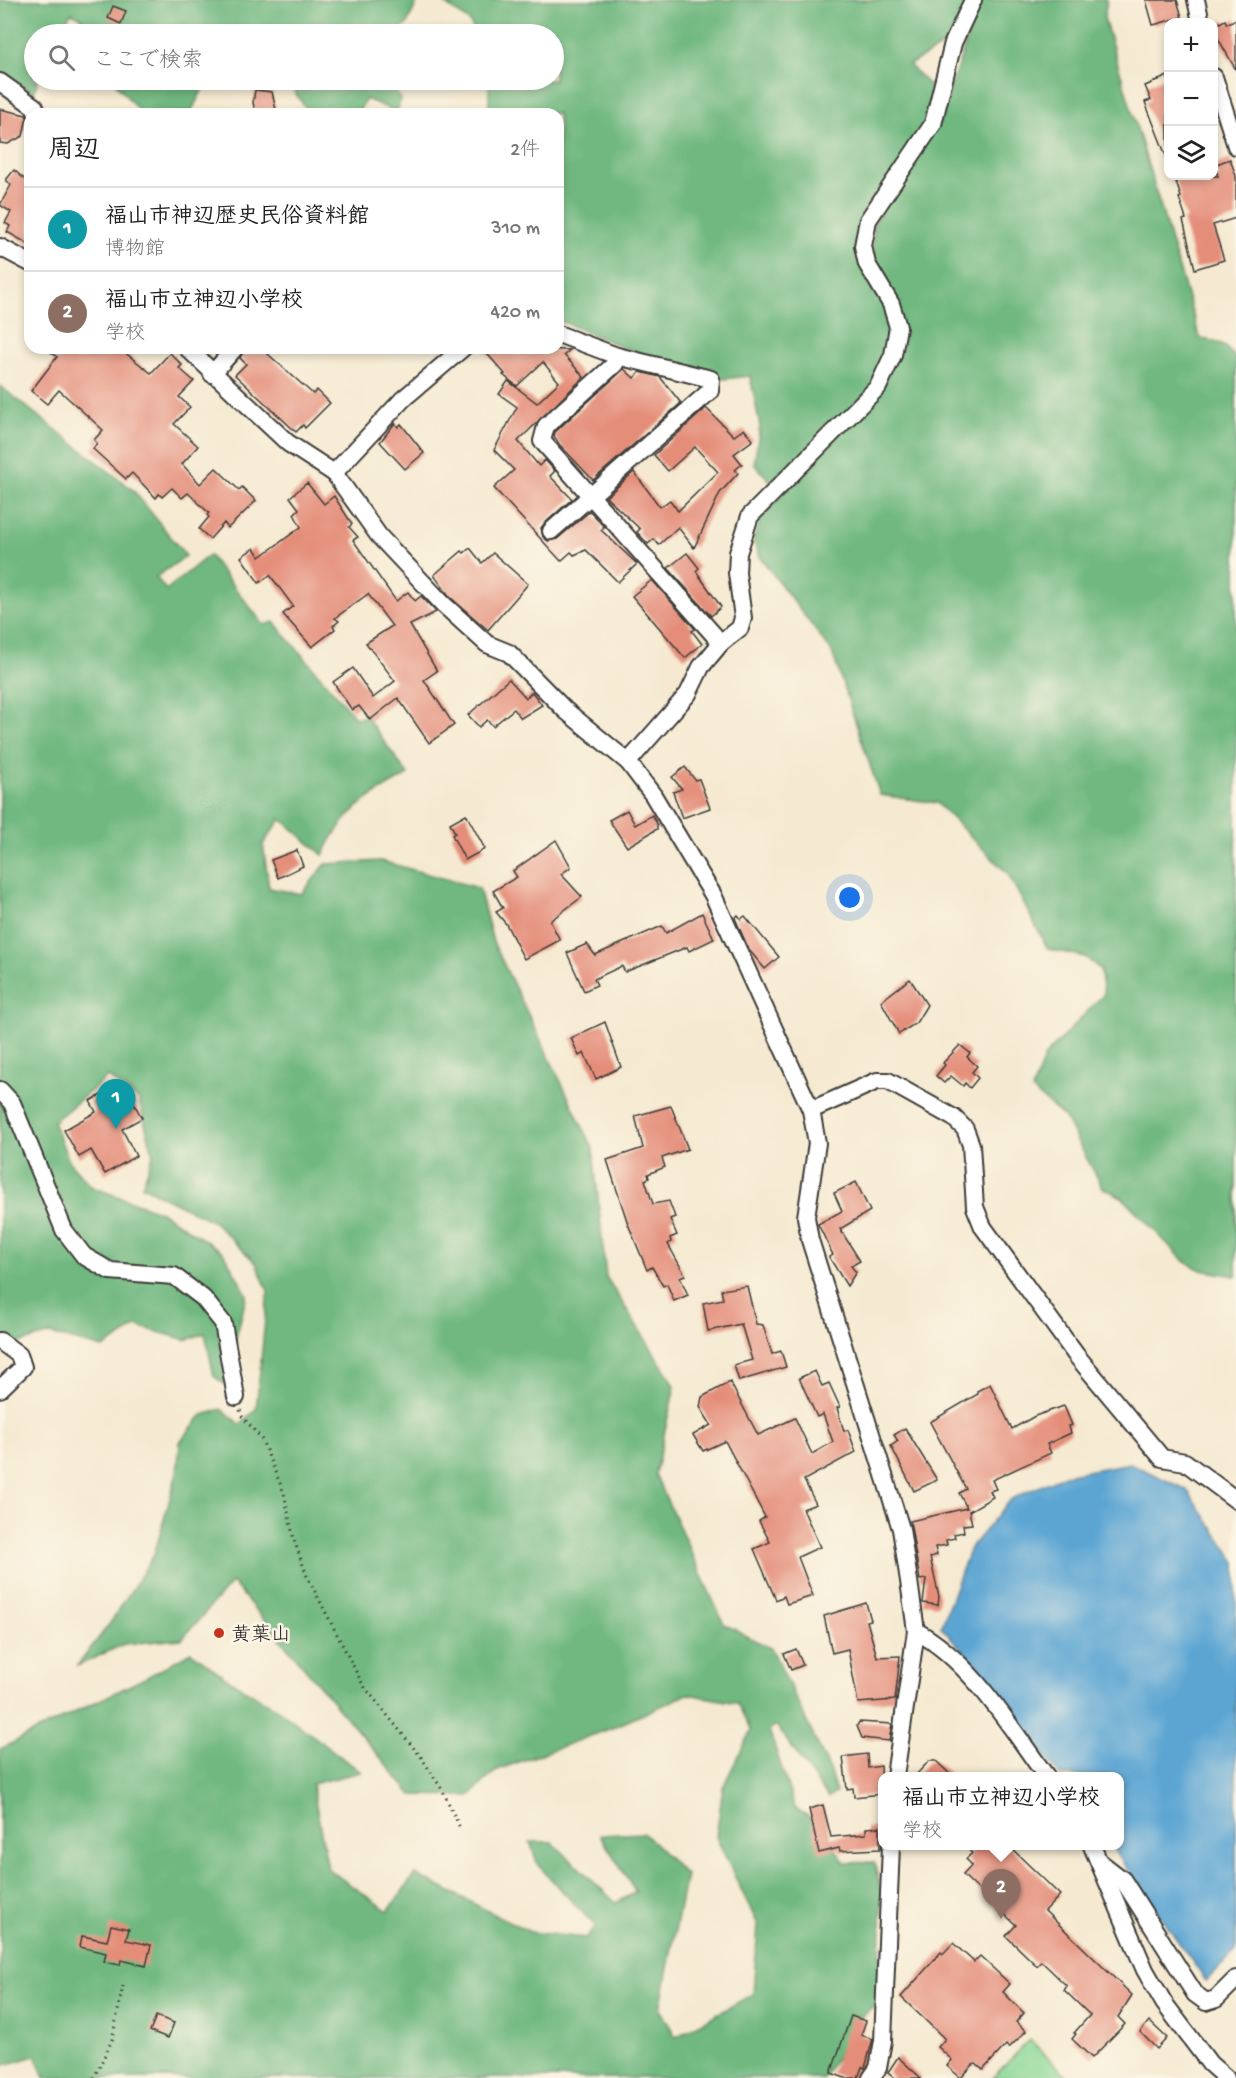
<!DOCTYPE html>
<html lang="ja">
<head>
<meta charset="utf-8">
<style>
	:root { --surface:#fff; --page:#f2f2f2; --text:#222; --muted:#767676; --line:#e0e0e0; --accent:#c8321e }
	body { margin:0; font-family:"Gochi Hand","Klee One",sans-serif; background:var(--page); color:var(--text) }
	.controls { position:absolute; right:18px; top:18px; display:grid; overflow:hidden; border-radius:12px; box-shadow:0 3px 9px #0003 }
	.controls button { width:54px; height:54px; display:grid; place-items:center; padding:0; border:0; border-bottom:2px solid var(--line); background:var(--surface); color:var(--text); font:30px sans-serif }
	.you { position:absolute; left:850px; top:898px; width:21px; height:21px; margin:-15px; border:4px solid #fff; border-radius:50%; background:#1a73e8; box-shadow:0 0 0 9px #1a73e833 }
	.badge { display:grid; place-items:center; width:39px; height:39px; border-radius:50%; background:var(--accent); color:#fff; font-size:20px; font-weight:700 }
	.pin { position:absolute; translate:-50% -50px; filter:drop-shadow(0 2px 3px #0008) }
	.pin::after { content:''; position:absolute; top:32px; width:21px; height:18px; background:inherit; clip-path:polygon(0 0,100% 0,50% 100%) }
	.popup { position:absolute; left:878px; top:1772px; width:246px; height:78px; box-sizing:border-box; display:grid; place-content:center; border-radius:12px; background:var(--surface); filter:drop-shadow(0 2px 4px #0005); font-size:20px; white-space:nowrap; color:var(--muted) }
	.popup b { font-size:22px; color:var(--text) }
	.popup::after { content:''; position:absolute; left:50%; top:100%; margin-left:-12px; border:12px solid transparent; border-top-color:var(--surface) }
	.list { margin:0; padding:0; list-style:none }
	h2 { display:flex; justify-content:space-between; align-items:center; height:78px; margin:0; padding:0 24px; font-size:26px }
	h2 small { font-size:20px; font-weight:400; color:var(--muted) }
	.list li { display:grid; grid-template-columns:39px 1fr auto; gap:18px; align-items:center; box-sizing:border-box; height:84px; padding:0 24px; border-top:2px solid var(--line) }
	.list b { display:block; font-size:22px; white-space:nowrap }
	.list p { margin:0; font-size:20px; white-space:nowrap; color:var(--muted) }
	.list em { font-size:20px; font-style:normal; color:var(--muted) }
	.icon { flex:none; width:33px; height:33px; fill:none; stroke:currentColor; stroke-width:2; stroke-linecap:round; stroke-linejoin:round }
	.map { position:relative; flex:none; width:1236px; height:2078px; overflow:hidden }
	.search { position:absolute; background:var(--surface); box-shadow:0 3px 9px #0003; left:24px; top:24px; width:540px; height:66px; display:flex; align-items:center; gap:15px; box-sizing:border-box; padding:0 21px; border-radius:33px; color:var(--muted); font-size:22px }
	.panel { position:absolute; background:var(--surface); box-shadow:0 3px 9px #0003; left:24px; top:108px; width:540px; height:246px; border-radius:18px }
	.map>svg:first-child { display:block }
	.green { fill:#8bd897; stroke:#547a5a; stroke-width:1.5 }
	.forest { fill:#70b880; stroke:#466a4e; stroke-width:1.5 }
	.water { fill:#5ba5d3; stroke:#3c6078; stroke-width:1.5 }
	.building { fill:#e48e7a }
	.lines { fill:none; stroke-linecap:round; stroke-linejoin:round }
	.street-casing { stroke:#3d3b37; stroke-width:20 }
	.path { stroke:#3d3b37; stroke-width:3; stroke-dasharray:1.5 4.5; stroke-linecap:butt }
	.street { stroke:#fff; stroke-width:16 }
	.poi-dot { fill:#c8321e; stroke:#fcf5e5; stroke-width:2 }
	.labels { text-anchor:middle; stroke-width:5; stroke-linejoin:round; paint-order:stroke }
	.poi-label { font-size:20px; fill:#1c1c1c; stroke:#fcf5e5; text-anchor:start }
</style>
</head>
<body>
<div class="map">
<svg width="1236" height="2078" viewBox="0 0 1236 2078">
	<rect width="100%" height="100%" fill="#fcf5e5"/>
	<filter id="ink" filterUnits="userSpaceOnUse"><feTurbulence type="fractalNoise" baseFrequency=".0167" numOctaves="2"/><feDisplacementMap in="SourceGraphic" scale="12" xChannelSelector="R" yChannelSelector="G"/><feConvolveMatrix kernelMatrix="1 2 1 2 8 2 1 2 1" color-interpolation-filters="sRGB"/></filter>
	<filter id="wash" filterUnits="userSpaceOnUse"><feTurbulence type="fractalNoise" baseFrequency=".008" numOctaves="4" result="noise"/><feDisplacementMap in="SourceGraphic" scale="24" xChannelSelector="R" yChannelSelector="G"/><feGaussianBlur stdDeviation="1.35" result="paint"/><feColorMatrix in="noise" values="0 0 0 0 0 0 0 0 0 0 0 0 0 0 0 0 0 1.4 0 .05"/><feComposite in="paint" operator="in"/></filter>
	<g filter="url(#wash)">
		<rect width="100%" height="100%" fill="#f5ead1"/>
		<!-- green -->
		<path class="green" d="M 1030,2040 L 1069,2078 L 992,2078 Z"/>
		<!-- forest -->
		<g class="forest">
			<path d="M 0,0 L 418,0 L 407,24 L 396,34 L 89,34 L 81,17 L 71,13 L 57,34 L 34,34 L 34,80 L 38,80 L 34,93 L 0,72 Z"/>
			<path d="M 440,0 L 969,0 L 949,42 L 909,65 L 937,93 L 929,123 L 859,246 L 894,327 L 875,384 L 774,485 L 754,464 L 760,426 L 750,376 L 723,379 L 622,347 L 558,320 L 558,114 L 489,114 L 489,80 L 554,80 L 554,34 L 476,34 L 469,21 Z"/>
			<path d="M 980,0 L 1107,0 L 1104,18 L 1200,338 L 1222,344 L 1236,358 L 1236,1276 L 1201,1270 L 1184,1261 L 1122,1197 L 1103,1188 L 1064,1117 L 1032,1090 L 1045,1056 L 1104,994 L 1100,969 L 1085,957 L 1048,949 L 1008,874 L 937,803 L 880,795 L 832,652 L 760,557 L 753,541 L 762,516 L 881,388 L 905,336 L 872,257 L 874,224 L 939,122 Z"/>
			<path d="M 113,80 L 382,80 L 401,98 L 397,112 L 366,99 L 357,114 L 310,114 L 292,88 L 205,85 L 192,110 L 185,114 L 141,114 Z"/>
			<path d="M 0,386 L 133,490 L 186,556 L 156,577 L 166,590 L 209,555 L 264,625 L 274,622 L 356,718 L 366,716 L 408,775 C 367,797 344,811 323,855 L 281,819 L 263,844 L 269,888 L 301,894 L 326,864 L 381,861 L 479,888 L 493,942 L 593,1148 L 606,1277 L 675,1386 L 655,1474 L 724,1624 L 772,1649 L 828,1766 L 836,1793 L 828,1798 L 776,1725 L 769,1730 L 795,1808 L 816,1821 L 845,1863 L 874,1862 L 882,1893 L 879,2003 L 860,2018 L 823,2078 L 44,2078 L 36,2056 L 0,2066 L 0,1749 L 149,1676 L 191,1652 L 235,1684 L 279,1710 L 361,1772 L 312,1784 L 328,1869 L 388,1911 L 415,1874 L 530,1932 L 586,1938 L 596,1927 L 538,1865 L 530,1842 L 552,1842 L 616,1903 L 636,1892 L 600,1835 L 644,1833 L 686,1875 L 660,2009 L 676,2037 L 753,1994 L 758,1925 L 716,1837 L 723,1787 L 751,1730 L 737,1703 L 688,1694 L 612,1728 L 497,1770 L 469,1796 L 412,1795 L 232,1582 L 182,1639 L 124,1644 L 77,1666 L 111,1622 L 154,1555 L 177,1473 L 180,1442 L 201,1416 L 221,1409 L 240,1424 L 256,1409 L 268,1291 L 256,1263 L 214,1222 L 142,1186 L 153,1155 L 139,1100 L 108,1077 L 53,1122 L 70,1163 L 92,1187 L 161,1212 L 223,1252 L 247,1294 L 224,1384 L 214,1376 L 205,1333 L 186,1340 L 137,1326 L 103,1348 L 50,1334 L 0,1349 Z"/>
		</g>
		<!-- water -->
		<path class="water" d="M 1130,1463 L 1187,1490 L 1236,1562 L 1236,1951 L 1206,1981 L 1111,1846 L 1120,1846 L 1120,1776 L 1060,1776 L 979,1667 L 941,1627 L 970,1548 L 1011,1499 L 1065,1475 Z"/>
		<g id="blocks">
			<!-- building -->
			<g class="building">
				<path d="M 1146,0 L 1177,0 L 1182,17 L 1153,25 Z"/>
				<path d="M 113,6 L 126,11 L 121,24 L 108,18 Z"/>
				<path d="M 1236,19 L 1236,70 L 1214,31 L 1214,26 L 1225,20 L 1227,24 Z"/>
				<path d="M 1168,76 L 1168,161 L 1145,102 L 1151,100 L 1145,86 Z"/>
				<path d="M 255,90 L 272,92 L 277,114 L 256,114 L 253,103 Z"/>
				<path d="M 0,109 L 26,115 L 27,117 L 23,136 L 8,144 L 0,143 Z"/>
				<path d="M 1230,159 L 1236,176 L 1236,218 L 1213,225 L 1224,260 L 1195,269 L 1183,220 L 1186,219 L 1179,198 L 1181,197 L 1174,176 L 1218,176 L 1214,165 Z"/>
				<path d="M 14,170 L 30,184 L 30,245 L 7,232 L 10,226 L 5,223 L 11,212 L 0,205 L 11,185 L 6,180 Z"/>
				<path d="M 45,348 L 119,348 L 151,373 L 170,353 L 182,365 L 179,368 L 194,381 L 179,397 L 190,407 L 174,424 L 198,446 L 182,464 L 200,484 L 216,468 L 239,490 L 242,487 L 256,501 L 228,528 L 224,523 L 210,539 L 199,529 L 209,517 L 207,515 L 209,513 L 188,493 L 182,498 L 172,488 L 162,497 L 159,494 L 156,498 L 132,473 L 126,479 L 93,449 L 97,443 L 94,440 L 103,430 L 59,390 L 47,404 L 31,391 L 57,357 Z"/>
				<path d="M 245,348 L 261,348 L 313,394 L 317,390 L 330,403 L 305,428 L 303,425 L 296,432 L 235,375 L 246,364 L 240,358 Z"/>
				<path d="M 482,348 L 570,350 L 564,355 L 584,377 L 518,441 L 539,466 L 545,460 L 555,471 L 550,476 L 572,499 L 544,524 L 541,528 L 543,537 L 548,541 L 557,539 L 590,511 L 604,527 L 601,530 L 637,564 L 618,582 L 586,550 L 574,555 L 571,552 L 561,561 L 494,488 L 514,470 L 494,450 L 517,407 L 499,394 L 508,381 L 537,403 L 559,382 L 543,362 L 517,386 L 503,375 L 505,374 Z"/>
				<path d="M 624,369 L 634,378 L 640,372 L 660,377 L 681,403 L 593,480 L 559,444 L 554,436 L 555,432 Z"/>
				<path d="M 706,408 L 734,436 L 744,429 L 753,440 L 734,454 L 742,464 L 735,470 L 738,473 L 720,493 L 694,548 L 678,527 L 659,545 L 654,539 L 648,544 L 637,532 L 640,529 L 606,497 L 634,472 L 660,507 L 670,500 L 678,511 L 718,472 L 695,447 L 668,471 L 654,455 Z"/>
				<path d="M 395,423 L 398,427 L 401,424 L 424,453 L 405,469 L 380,442 Z"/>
				<path d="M 307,483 L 324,504 L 334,496 L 352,524 L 349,527 L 358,537 L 353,540 L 396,601 L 408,592 L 415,601 L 421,596 L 436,612 L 410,625 L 437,671 L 424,680 L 454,725 L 429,743 L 398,698 L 370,720 L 359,706 L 352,710 L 333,682 L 353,668 L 373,698 L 395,681 L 366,643 L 392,626 L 368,594 L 335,618 L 339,621 L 333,626 L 335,629 L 312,647 L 283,614 L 293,606 L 270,575 L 259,583 L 241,557 L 254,548 L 260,557 L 301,527 L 294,514 L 299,509 L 290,497 Z"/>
				<path d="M 470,548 L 482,563 L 493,553 L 528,584 L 488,630 L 450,597 L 434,575 L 462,551 L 464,553 Z"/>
				<path d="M 687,553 L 699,568 L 696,571 L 721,607 L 711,616 L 668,568 Z"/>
				<path d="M 652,580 L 695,629 L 692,631 L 702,644 L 685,658 L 632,596 Z"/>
				<path d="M 509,679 L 526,698 L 532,692 L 542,705 L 521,718 L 514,709 L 493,726 L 487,720 L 479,727 L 468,715 Z"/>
				<path d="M 685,767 L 695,780 L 699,779 L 710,808 L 682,818 L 673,792 L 682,789 L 672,777 Z"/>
				<path d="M 627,810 L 635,825 L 652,815 L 657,824 L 657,829 L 627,847 L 609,820 Z"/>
				<path d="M 466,814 L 485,849 L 465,860 L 452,835 L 455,833 L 450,823 Z"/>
				<path d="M 556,840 L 571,867 L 561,874 L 582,897 L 550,921 L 560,940 L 524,959 L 506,924 L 496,912 L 503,908 L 493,891 L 517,877 L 513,871 Z"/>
				<path d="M 297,850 L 303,866 L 278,878 L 271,860 Z"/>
				<path d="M 702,913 L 714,939 L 689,951 L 687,947 L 625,972 L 622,966 L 594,979 L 597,985 L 584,991 L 567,953 L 587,944 L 595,955 L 662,926 L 666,933 Z"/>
				<path d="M 738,915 L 741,919 L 745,916 L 779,957 L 765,969 L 749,950 L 735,918 Z"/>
				<path d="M 910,979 L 927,1005 L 916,1023 L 899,1034 L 881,1001 Z"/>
				<path d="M 605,1022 L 621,1067 L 596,1079 L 584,1053 L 579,1056 L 571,1038 Z"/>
				<path d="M 960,1045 L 970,1053 L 967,1057 L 977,1066 L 972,1072 L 978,1078 L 970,1088 L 965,1083 L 963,1086 L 951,1076 L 944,1083 L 936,1076 L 945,1065 L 943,1063 Z"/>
				<path d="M 113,1088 L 118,1098 L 128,1093 L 142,1118 L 122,1129 L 136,1156 L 105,1174 L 91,1150 L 79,1157 L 64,1130 L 96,1112 L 90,1101 Z"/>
				<path d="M 671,1106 L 688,1149 L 662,1158 L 665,1167 L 648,1174 L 649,1178 L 645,1180 L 653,1204 L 669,1201 L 675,1217 L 670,1219 L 677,1235 L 670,1238 L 671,1242 L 668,1244 L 685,1275 L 680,1277 L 688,1295 L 674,1301 L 667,1284 L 663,1286 L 652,1267 L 647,1270 L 628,1224 L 607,1160 L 643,1148 L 635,1116 Z"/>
				<path d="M 856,1182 L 870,1211 L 840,1229 L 860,1261 L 851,1266 L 856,1272 L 847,1286 L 829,1257 L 833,1255 L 818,1224 L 842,1211 L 834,1193 Z"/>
				<path d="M 747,1286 L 756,1324 L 763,1325 L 772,1354 L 781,1351 L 786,1367 L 739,1381 L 734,1365 L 752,1360 L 741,1324 L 708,1331 L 703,1303 L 723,1299 L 721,1290 Z"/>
				<path d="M 815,1371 L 822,1386 L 829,1383 L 840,1407 L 837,1408 L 844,1431 L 848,1430 L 856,1452 L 804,1480 L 816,1504 L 803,1509 L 820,1547 L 798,1557 L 813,1596 L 787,1604 L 784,1596 L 776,1600 L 754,1549 L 770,1542 L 759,1521 L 765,1517 L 725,1441 L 703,1451 L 693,1435 L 711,1425 L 700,1407 L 702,1397 L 730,1382 L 758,1435 L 795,1418 L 812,1454 L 833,1442 L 823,1414 L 817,1417 L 799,1378 Z"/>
				<path d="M 990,1384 L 1012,1429 L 1035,1416 L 1064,1406 L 1072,1425 L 1069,1426 L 1071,1433 L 1047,1444 L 1051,1453 L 992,1480 L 996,1489 L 990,1491 L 993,1497 L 969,1511 L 972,1524 L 963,1525 L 964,1532 L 954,1534 L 955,1538 L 946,1540 L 947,1545 L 935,1547 L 937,1555 L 930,1557 L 939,1597 L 938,1605 L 923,1603 L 926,1579 L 920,1580 L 910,1521 L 967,1508 L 959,1493 L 966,1489 L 930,1422 L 978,1394 L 977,1391 Z"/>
				<path d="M 905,1428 L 937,1480 L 914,1491 L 891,1446 L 898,1441 L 894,1435 Z"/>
				<path d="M 866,1603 L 871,1620 L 867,1621 L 877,1657 L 900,1656 L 895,1700 L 858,1703 L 848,1649 L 832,1653 L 824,1616 Z"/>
				<path d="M 796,1649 L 803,1665 L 791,1670 L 784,1654 Z"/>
				<path d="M 859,1722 L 892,1724 L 889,1741 L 862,1738 L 857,1726 Z"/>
				<path d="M 867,1754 L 868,1768 L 881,1766 L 882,1794 L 854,1797 L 853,1788 L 847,1789 L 843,1757 Z"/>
				<path d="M 929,1761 L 936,1761 L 952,1776 L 915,1776 Z"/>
				<path d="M 823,1805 L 831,1837 L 866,1834 L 866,1828 L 880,1827 L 880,1849 L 840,1851 L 839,1848 L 819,1853 L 809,1809 Z"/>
				<path d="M 963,1845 L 1008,1845 L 1060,1895 L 1045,1911 L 1132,1995 L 1118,2017 L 1125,2024 L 1092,2058 L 1072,2039 L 1076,2034 L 1074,2033 L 1090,2015 L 1064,1990 L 1067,1986 L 1041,1961 L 1037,1966 L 1006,1936 L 1016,1925 L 963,1875 L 972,1865 L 966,1859 L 972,1853 Z"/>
				<path d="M 111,1925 L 129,1929 L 126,1940 L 151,1945 L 146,1966 L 121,1960 L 120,1965 L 104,1962 L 106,1953 L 80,1947 L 82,1936 L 107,1941 Z"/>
				<path d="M 953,1943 L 974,1962 L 980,1956 L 1010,1984 L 1003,1992 L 1024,2013 L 1016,2022 L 1026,2031 L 1009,2048 L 1006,2045 L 983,2070 L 976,2064 L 973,2065 L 961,2078 L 947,2066 L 952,2060 L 938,2047 L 945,2039 L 901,1997 L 941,1952 L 943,1954 Z"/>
				<path d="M 156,2016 L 174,2023 L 168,2038 L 150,2031 Z"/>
				<path d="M 851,2016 L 866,2021 L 861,2035 L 873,2039 L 865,2068 L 862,2067 L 858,2078 L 845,2078 L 831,2073 Z"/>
				<path d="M 1149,2021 L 1167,2038 L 1157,2049 L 1140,2032 Z"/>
				<path d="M 898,2057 L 921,2078 L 895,2078 L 888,2072 Z"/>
			</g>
		</g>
	</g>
	<g filter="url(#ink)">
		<use href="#blocks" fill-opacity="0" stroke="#3d3b37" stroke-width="1.5"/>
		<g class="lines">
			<defs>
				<g id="street">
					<path d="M 1196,0 L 1201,22"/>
					<path d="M 1214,77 L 1236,146"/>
					<path d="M 0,82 L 35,107 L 37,114"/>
					<path d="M 0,247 L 30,263"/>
					<path d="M 187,348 L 288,443 L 334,473 L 379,536 L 443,604 L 487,644 L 509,653 L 565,710 L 628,762 L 653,795 L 713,895 L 811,1110 L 817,1143 L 806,1217 L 810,1240 L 901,1529 L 909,1581 L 916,1631 L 895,1776"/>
					<path d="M 617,356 L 615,364 L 546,426 L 542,441 L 721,643"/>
					<path d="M 212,374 L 235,348"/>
					<path d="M 334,473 L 403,399 L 463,348"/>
					<path d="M 551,531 L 710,391 L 711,379 L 617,356 L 558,334"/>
					<path d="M 628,762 L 688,694 L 701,667 L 721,643 L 740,628 L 743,618 L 737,573 L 738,553 L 750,516 L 878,387 L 893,355 L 898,327 L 891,304 L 867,264 L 863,246 L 868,220 L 933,124 L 953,43 L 973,0"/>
					<path d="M 0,1090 L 12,1103 L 64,1230 L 84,1256 L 110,1271 L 174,1276 L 203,1298 L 223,1323 L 236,1397"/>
					<path d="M 811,1110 L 877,1081 L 888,1081 L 954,1118 L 965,1129 L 971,1145 L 975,1207 L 983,1227 L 1076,1355 L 1162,1458 L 1185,1462 L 1236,1500"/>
					<path d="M 0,1341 L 19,1355 L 23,1367 L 0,1389"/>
					<path d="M 916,1631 C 971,1661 1010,1727 1046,1776"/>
					<path d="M 1092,1846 L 1145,1970 L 1164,2003 L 1210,2064 L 1226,2078"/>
					<path d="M 1101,1863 L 1123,1880 L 1195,1994 L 1206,2002 L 1216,1999 L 1236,1979"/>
					<path d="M 871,2078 L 878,2068 L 883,2041 L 891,1846"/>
				</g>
			</defs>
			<!-- street casing -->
			<use href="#street" class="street-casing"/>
			<!-- path -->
			<g class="path">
				<path d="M 240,1410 L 242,1416 L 261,1438 L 284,1493 L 294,1540 L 307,1576 L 363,1685 L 421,1757 L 443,1791 L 460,1828"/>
				<path d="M 94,2078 L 112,2040 L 123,1986"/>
			</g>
			<!-- street -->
			<use href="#street" class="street"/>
		</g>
	</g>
	<!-- markers -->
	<circle class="poi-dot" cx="219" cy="1633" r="6"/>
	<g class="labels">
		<!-- poi labels -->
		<g class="poi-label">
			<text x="231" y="1640">黄葉山</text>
		</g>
	</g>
</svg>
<div class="controls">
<button>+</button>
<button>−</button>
<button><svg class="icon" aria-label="layers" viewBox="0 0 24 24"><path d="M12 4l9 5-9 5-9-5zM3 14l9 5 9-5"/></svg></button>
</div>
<div class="you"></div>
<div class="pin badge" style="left:116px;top:1129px;background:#0f9aa8">1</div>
<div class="pin badge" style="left:1001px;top:1919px;background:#8d6e63">2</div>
<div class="popup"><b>福山市立神辺小学校</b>学校</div>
<div class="search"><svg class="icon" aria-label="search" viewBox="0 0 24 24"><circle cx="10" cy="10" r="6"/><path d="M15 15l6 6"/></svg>ここで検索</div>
<section class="panel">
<h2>周辺<small>2件</small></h2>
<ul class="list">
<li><span class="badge" style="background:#0f9aa8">1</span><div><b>福山市神辺歴史民俗資料館</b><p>博物館</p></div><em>310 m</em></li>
<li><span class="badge" style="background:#8d6e63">2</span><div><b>福山市立神辺小学校</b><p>学校</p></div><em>420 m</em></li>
</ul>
</section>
</div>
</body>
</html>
